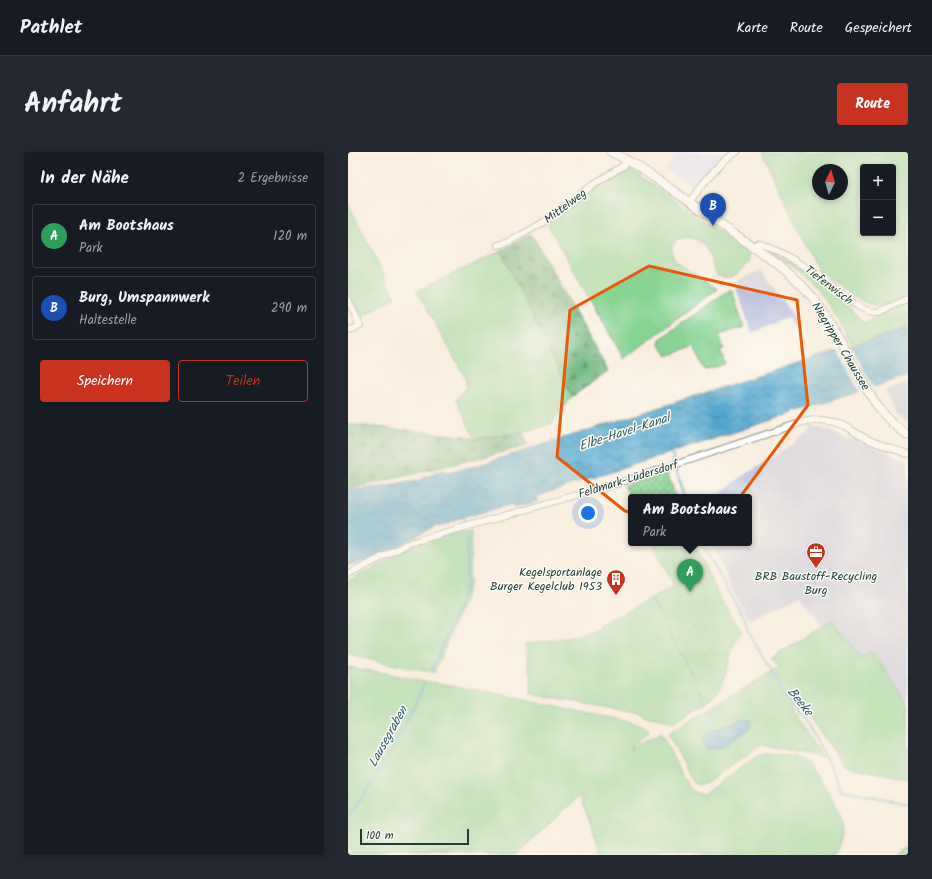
<!DOCTYPE html>
<html lang="de">
<head>
<meta charset="utf-8">
<style>
	:root { --surface:#171b24; --page:#242831; --text:#f1f3f6; --muted:#9ea1a6; --line:#363941; --accent:#c8321e }
	body { margin:0; font-family:Kalam,sans-serif; background:var(--page); color:var(--text) }
	.controls { position:absolute; right:12px; top:12px; display:grid; overflow:hidden; border-radius:4px; box-shadow:0 2px 6px #0003 }
	.controls button { width:36px; height:36px; display:grid; place-items:center; padding:0; border:0; border-bottom:1px solid var(--line); background:var(--surface); color:var(--text); font:20px sans-serif }
	.compass { position:absolute; left:464px; top:12px; width:36px; height:36px; border-radius:50%; background:var(--surface); box-shadow:0 2px 6px #0003; rotate:5deg }
	.scale { position:absolute; left:12px; bottom:10px; width:109px; box-sizing:border-box; padding-left:4px; border:2px solid #1f3d34; border-top:0; font-size:11px; line-height:14px; white-space:nowrap; color:#1f3d34; -webkit-text-stroke:3px #fdfcf7; paint-order:stroke }
	.you { position:absolute; left:240px; top:361px; width:14px; height:14px; margin:-10px; border:3px solid #fff; border-radius:50%; background:#1a73e8; box-shadow:0 0 0 6px #1a73e833 }
	.badge { display:grid; place-items:center; width:26px; height:26px; border-radius:50%; background:var(--accent); color:#fff; font-size:13px; font-weight:700 }
	.pin { position:absolute; translate:-50% -33px; filter:drop-shadow(0 1px 2px #0008) }
	.pin::after { content:''; position:absolute; top:21px; width:14px; height:12px; background:inherit; clip-path:polygon(0 0,100% 0,50% 100%) }
	.popup { position:absolute; left:280px; top:342px; width:124px; height:52px; box-sizing:border-box; display:grid; place-content:center; border-radius:4px; background:var(--surface); filter:drop-shadow(0 1px 3px #0005); font-size:13px; white-space:nowrap; color:var(--muted) }
	.popup b { font-size:15px; color:var(--text) }
	.popup::after { content:''; position:absolute; left:50%; top:100%; margin-left:-8px; border:8px solid transparent; border-top-color:var(--surface) }
	.list { margin:0; padding:0; list-style:none }
	h2 { display:flex; justify-content:space-between; align-items:center; height:52px; margin:0; padding:0 16px; font-size:17px }
	h2 small { font-size:13px; font-weight:400; color:var(--muted) }
	.list li { display:grid; grid-template-columns:26px 1fr auto; gap:12px; align-items:center; box-sizing:border-box; height:64px; margin:0 8px 8px; padding:0 8px; border:1px solid var(--line); border-radius:4px }
	.list b { display:block; font-size:15px; white-space:nowrap }
	.list p { margin:0; font-size:13px; white-space:nowrap; color:var(--muted) }
	.list em { font-size:13px; font-style:normal; color:var(--muted) }
	.actions { display:flex; gap:8px; padding:12px 16px }
	.actions a { flex:1; padding:9px 0; border:1px solid var(--accent); border-radius:4px; text-align:center; font-size:14px; color:var(--accent) }
	.actions .main { background:var(--accent); color:#fff }
	.map { position:relative; flex:none; width:560px; height:703px; overflow:hidden; border-radius:4px }
	header { display:flex; align-items:center; gap:24px; box-sizing:border-box; height:56px; padding:0 20px; background:var(--surface); border-bottom:1px solid var(--line) }
	header strong { font-size:19px }
	nav { display:flex; gap:22px; margin-inline-start:auto; font-size:14px }
	.intro { display:flex; align-items:center; justify-content:space-between; box-sizing:border-box; height:96px; padding:0 24px }
	h1 { margin:0; font-size:28px }
	.button { padding:10px 18px; border-radius:4px; background:var(--accent); color:#fff; font-size:14px; font-weight:700 }
	main { display:flex; gap:24px; padding:0 24px }
	aside { flex:1; background:var(--surface); border-radius:4px; box-shadow:0 2px 6px #0003 }
	.map>svg:first-child { display:block }
	.built { fill:#d6d8f9 }
	.industrial { fill:#bec3de }
	.green { fill:#87d391; stroke:#538862; fill-rule:evenodd }
	.forest { fill:url(#forest-firs); stroke:#467958 }
	.garden { fill:url(#garden-dots); stroke:#538862 }
	.water { fill:url(#water-waves); stroke:#387280 }
	.pier { fill:#f9eede }
	.lines { fill:none; stroke-linecap:round; stroke-linejoin:round }
	.stream { stroke:#51a6cd; stroke-width:2 }
	.street-casing { stroke:#8c9689; stroke-width:8 }
	.secondary-casing { stroke:#8c9689; stroke-width:10 }
	.street { stroke:#fff; stroke-width:6 }
	.secondary { stroke:#fff; stroke-width:8 }
	.marked { fill:none; stroke:#e8590c; stroke-width:3; stroke-linejoin:round }
	.labels { text-anchor:middle; stroke-width:3; stroke-linejoin:round; paint-order:stroke }
	.street-label { font-size:12px; fill:#1f3d34; stroke:#fdfcf7 }
	.poi-label { font-size:12px; fill:#1f3d34; stroke:#fdfcf7; text-anchor:end }
	.water-label { font-size:13px; font-style:italic; fill:#30626a; stroke:#fdfcf7 }
</style>
</head>
<body>
<header>
<strong>Pathlet</strong>
<nav><a>Karte</a><a>Route</a><a>Gespeichert</a></nav>
</header>
<div class="intro"><h1>Anfahrt</h1><a class="button">Route</a></div>
<main>
<aside>
<h2>In der Nähe<small>2 Ergebnisse</small></h2>
<ul class="list">
<li><span class="badge" style="background:#2e9e5b">A</span><div><b>Am Bootshaus</b><p>Park</p></div><em>120 m</em></li>
<li><span class="badge" style="background:#1a4fb4">B</span><div><b>Burg, Umspannwerk</b><p>Haltestelle</p></div><em>290 m</em></li>
</ul>
<div class="actions"><a class="main">Speichern</a><a>Teilen</a></div>
</aside>
<div class="map">
<svg width="560" height="703" viewBox="0 0 560 703">
	<defs>
		<pattern id="forest-firs" width="22" height="20" patternUnits="userSpaceOnUse"><rect width="22" height="20" fill="#6db57b"/><path d="M5 1l3.5 6h-7zM16 11l3.5 6h-7z" fill="#599466"/></pattern>
		<pattern id="garden-dots" width="8" height="8" patternUnits="userSpaceOnUse"><rect width="8" height="8" fill="#87d391"/><path d="M2 2h.1M6 6h.1" fill="none" stroke="#6eac77" stroke-width="1.8" stroke-linecap="round"/></pattern>
		<pattern id="water-waves" width="16" height="10" patternUnits="userSpaceOnUse"><rect width="16" height="10" fill="#51a6cd"/><path d="M0 5q4-4 8 0t8 0" fill="none" stroke="#4388a7"/></pattern>
	</defs>
	<rect width="100%" height="100%" fill="#fdfcf7"/>
	<filter id="ink" filterUnits="userSpaceOnUse"><feTurbulence type="fractalNoise" baseFrequency=".025" numOctaves="2"/><feDisplacementMap in="SourceGraphic" scale="8" xChannelSelector="R" yChannelSelector="G"/><feConvolveMatrix kernelMatrix="1 2 1 2 8 2 1 2 1" color-interpolation-filters="sRGB"/></filter>
	<filter id="wash" filterUnits="userSpaceOnUse"><feTurbulence type="fractalNoise" baseFrequency=".012" numOctaves="4" result="noise"/><feDisplacementMap in="SourceGraphic" scale="16" xChannelSelector="R" yChannelSelector="G"/><feGaussianBlur stdDeviation="0.9" result="paint"/><feColorMatrix in="noise" values="0 0 0 0 0 0 0 0 0 0 0 0 0 0 0 0 0 1.4 0 .05"/><feComposite in="paint" operator="in"/></filter>
	<g filter="url(#wash)">
		<rect width="100%" height="100%" fill="#f9eede"/>
		<!-- built -->
		<path class="built" d="M 330,0 L 378,0 L 375,2 L 346,38 L 318,17 Z"/>
		<!-- industrial -->
		<g class="industrial">
			<path d="M 413,118 L 452,173 L 445,175 L 440,165 L 404,181 L 388,136 L 391,128 Z"/>
			<path d="M 560,231 L 560,271 L 548,261 L 537,239 Z"/>
			<path d="M 464,273 L 560,308 L 560,551 L 525,500 L 513,507 L 485,469 L 474,475 L 452,443 L 402,469 L 386,442 L 364,391 L 401,391 L 401,345 L 368,345 L 394,325 L 461,281 Z"/>
		</g>
		<!-- green -->
		<g class="green">
			<path d="M 414,0 L 560,0 L 560,142 L 541,151 L 534,154 L 528,154 L 519,151 L 504,144 L 469,117 ZM 515,15 L 545,15 L 545,81 L 515,81 ZM 470,18 L 494,18 L 494,42 L 470,42 Z"/>
			<path d="M 279,16 L 282,17 L 401,100 L 402,109 C 392,119 383,132 368,122 C 364,112 361,98 353,91 C 339,78 314,90 327,108 C 330,112 336,115 340,118 C 349,124 359,130 369,137 L 276,207 L 200,73 C 222,56 242,34 268,22 C 272,20 275,17 279,16 Z"/>
			<path d="M 0,51 L 47,145 L 13,165 L 0,138 Z"/>
			<path d="M 153,99 L 224,245 L 203,272 L 175,280 L 127,287 L 108,248 L 118,235 L 118,227 L 69,139 Z"/>
			<path d="M 422,99 L 430,102 L 453,115 L 488,142 L 516,171 L 560,149 L 560,176 L 504,194 C 493,170 478,146 459,127 C 448,116 435,108 422,99 Z"/>
			<path d="M 382,137 L 384,139 L 396,175 L 371,183 L 376,197 L 372,198 L 377,212 L 356,218 L 346,194 L 320,204 L 311,191 L 312,187 Z"/>
			<path d="M 123,379 L 123,393 L 121,428 L 122,430 L 114,454 L 86,521 L 0,503 L 0,428 C 17,422 33,411 49,402 C 72,390 97,381 123,379 Z"/>
			<path d="M 303,447 L 359,551 L 325,571 L 310,565 L 298,564 L 291,560 L 278,559 L 183,542 L 183,523 L 177,492 L 223,485 L 251,477 L 250,474 Z"/>
			<path d="M 484,468 L 513,507 L 524,500 L 560,551 L 560,627 L 497,614 L 451,551 L 441,555 L 474,605 L 413,593 L 356,632 L 350,633 L 345,630 L 320,582 L 432,515 L 423,507 Z"/>
			<path d="M 0,515 L 37,521 L 72,529 L 98,532 L 287,571 L 299,576 L 302,579 L 280,598 L 313,581 L 334,624 L 343,638 L 349,641 L 355,642 L 361,639 L 409,604 C 419,599 448,603 457,610 C 468,619 493,657 495,670 C 496,682 491,693 487,703 L 253,703 L 243,672 L 231,644 L 168,703 L 0,703 Z"/>
		</g>
		<!-- forest -->
		<g class="forest">
			<path d="M 183,81 L 260,219 L 224,245 L 153,99 Z"/>
			<path d="M 0,272 L 117,284 L 127,287 L 175,280 L 180,294 L 28,331 L 0,337 Z"/>
		</g>
		<!-- garden -->
		<g class="garden">
			<path d="M 319,321 L 328,345 L 283,345 L 283,347 L 276,334 Z"/>
			<path d="M 305,391 L 346,391 L 361,424 L 372,446 L 393,478 L 388,488 L 373,534 L 366,544 L 359,551 L 303,447 L 326,434 Z"/>
			<path d="M 560,694 L 560,703 L 546,703 Z"/>
		</g>
		<!-- water -->
		<g class="water">
			<path d="M 560,176 L 560,224 L 189,344 L 190,349 L 166,356 L 164,352 C 147,357 130,362 113,366 C 105,369 98,373 89,375 L 88,374 L 25,407 L 0,413 L 0,338 L 32,335 L 68,329 L 75,327 L 76,325 L 83,323 L 94,318 L 99,321 L 131,313 Z"/>
			<path d="M 396,567 L 403,569 C 402,570 402,575 402,576 C 400,580 395,582 391,584 C 378,592 376,597 358,597 L 355,592 L 355,585 L 365,578 Z"/>
		</g>
		<!-- pier -->
		<path class="pier" d="M 502,193 L 524,233 L 527,237 L 513,242 L 489,197 Z"/>
		<g class="lines">
			<!-- stream -->
			<g class="stream">
				<path d="M 323,298 L 337,345"/>
				<path d="M 114,365 L 116,371"/>
				<path d="M 354,391 L 366,414 L 396,465 L 400,480 L 431,532 L 432,538 L 445,556 L 457,568 L 484,617 L 494,638 L 560,652"/>
				<path d="M 83,519 L 103,473 L 118,433 L 119,384"/>
				<path d="M 0,665 L 15,644 L 43,600 L 77,531"/>
			</g>
		</g>
	</g>
	<g filter="url(#ink)">
		<g class="lines">
			<defs>
				<g id="street">
					<path d="M 341,50 C 356,32 368,11 389,0"/>
					<path d="M 150,93 L 159,91 L 196,70 L 246,32 L 275,14 L 280,8"/>
					<path d="M 405,95 L 409,92 L 413,92 C 429,98 443,106 457,115 C 469,123 480,132 492,141 C 504,150 515,161 532,160 L 560,146"/>
					<path d="M 0,147 L 12,174 L 0,179"/>
					<path d="M 0,423 L 59,392 L 71,388 L 278,329 L 455,270 C 471,266 485,268 500,276 C 506,279 512,284 519,287 C 532,293 546,297 560,302"/>
				</g>
				<path id="secondary" d="M 263,0 C 283,9 301,22 320,35 C 336,46 353,58 369,70 C 401,93 442,116 466,147 C 483,170 496,196 509,220 C 524,247 534,266 560,283"/>
			</defs>
			<!-- street casing -->
			<use href="#street" class="street-casing"/>
			<!-- secondary casing -->
			<use href="#secondary" class="secondary-casing"/>
			<!-- street -->
			<use href="#street" class="street"/>
			<!-- secondary -->
			<use href="#secondary" class="secondary"/>
		</g>
	</g>
	<!-- marked area -->
	<path d="M0 0H560V703H0ZM 301,114 L 449,148 L 460,253 L 367,379 L 277,359 L 209,305 L 222,158 Z" fill="#f9eede" fill-opacity=".55" fill-rule="evenodd"/>
	<path class="marked" d="M 301,114 L 449,148 L 460,253 L 367,379 L 277,359 L 209,305 L 222,158 Z"/>
	<!-- icons -->
	<defs>
		<symbol id="office-pin" viewBox="-11 -11 22 30"><path d="M0 17L-7.5 6A9.5 9.5 0 1 1 7.5 6Z" fill="#c8321e" stroke="#fdfcf7"/><path d="M-6-3h4V-5.5h4V-3h4V5H-6ZM-1-4.5V-3h2v-1.5ZM-6 0V1H6V0Z" fill="#fff"/></symbol>
		<symbol id="building-pin" viewBox="-11 -11 22 30"><path d="M0 17L-7.5 6A9.5 9.5 0 1 1 7.5 6Z" fill="#c8321e" stroke="#fdfcf7"/><path d="M-4-6H4V6H1V3H-1V6H-4ZM-2.5-4.3h1.7v1.8h-1.7ZM.8-4.3h1.7v1.8H.8ZM-2.5-1h1.7V.8h-1.7ZM.8-1h1.7V.8H.8Z" fill="#fff"/></symbol>
	</defs>
	<g fill-rule="evenodd">
		<use href="#office-pin" x="457" y="389" width="22" height="30"/>
		<use href="#building-pin" x="257" y="416" width="22" height="30"/>
	</g>
	<g class="labels">
		<!-- street labels -->
		<g class="street-label">
			<text transform="translate(217 54) rotate(-37)" y="4">Mittelweg</text>
			<text transform="translate(481 133) rotate(37)" y="4">Tieferwisch</text>
			<text transform="translate(493 194) rotate(59)" y="4">Niegripper Chaussee</text>
			<text transform="translate(280 327) rotate(-17)" y="4">Feldmark-Lüdersdorf</text>
		</g>
		<!-- poi labels -->
		<g class="poi-label">
			<text x="254" y="424">Kegelsportanlage<tspan x="254" dy="14">Burger Kegelclub 1953</tspan></text>
			<text x="468" y="428" text-anchor="middle">BRB Baustoff-Recycling<tspan x="468" dy="14">Burg</tspan></text>
		</g>
		<!-- water labels -->
		<g class="water-label">
			<text transform="translate(276 279) rotate(-18)" y="5">Elbe-Havel-Kanal</text>
			<text transform="translate(453 549) rotate(51)" y="5">Beeke</text>
			<text transform="translate(39 584) rotate(-61)" y="5">Lausegraben</text>
		</g>
	</g>
</svg>
<div class="controls">
<button>+</button>
<button>−</button>
</div>
<svg class="compass" viewBox="-18 -18 36 36"><path d="M0-13l5 13h-10z" fill="#e53935"/><path d="M0 13l5-13h-10z" fill="#9ea1a6"/></svg>
<div class="scale">100 m</div>
<div class="you"></div>
<div class="pin badge" style="left:342px;top:440px;background:#2e9e5b">A</div>
<div class="popup"><b>Am Bootshaus</b>Park</div>
<div class="pin badge" style="left:365px;top:74px;background:#1a4fb4">B</div>
</div>
</main>
</body>
</html>
